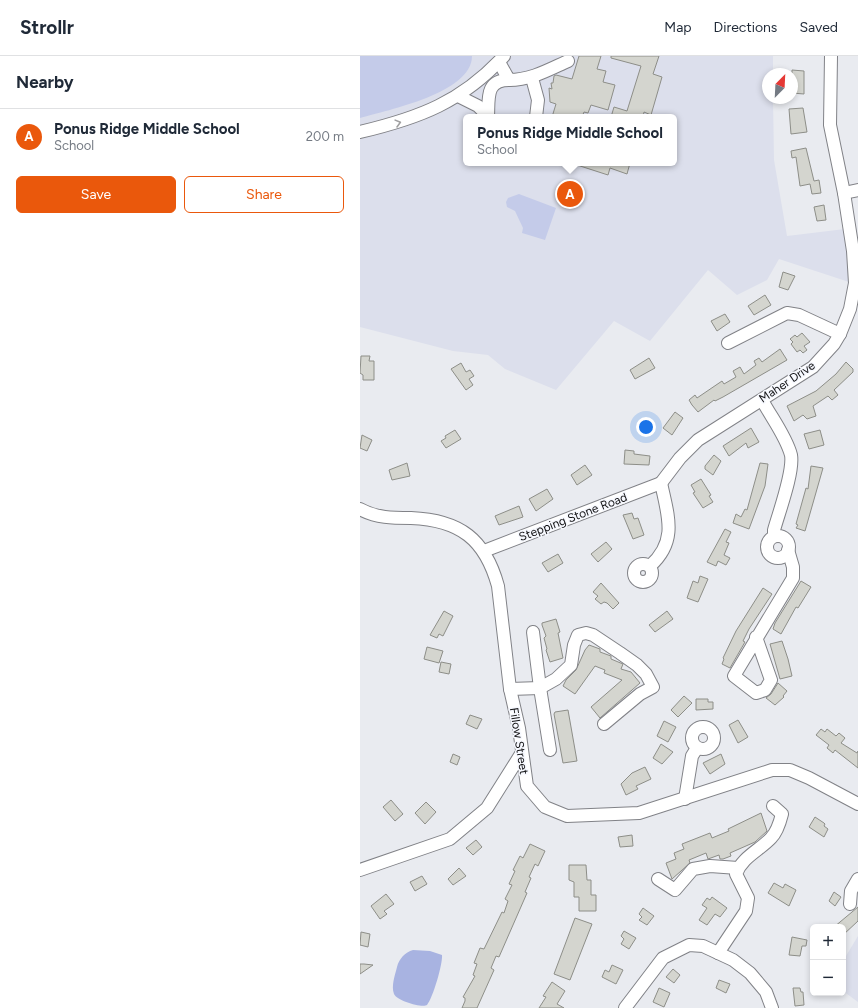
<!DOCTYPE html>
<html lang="en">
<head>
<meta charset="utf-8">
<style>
	:root { --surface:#fff; --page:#f2f2f3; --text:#1f2937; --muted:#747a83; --line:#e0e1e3; --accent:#ea580c }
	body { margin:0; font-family:Figtree,sans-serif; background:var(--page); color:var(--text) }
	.controls { position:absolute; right:12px; bottom:12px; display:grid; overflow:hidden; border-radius:6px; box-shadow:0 2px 6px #0003 }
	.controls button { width:36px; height:36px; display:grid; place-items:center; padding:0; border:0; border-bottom:1px solid var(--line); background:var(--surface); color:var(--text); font:20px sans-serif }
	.compass { position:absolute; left:402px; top:12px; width:36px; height:36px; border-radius:50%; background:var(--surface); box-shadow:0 2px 6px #0003; rotate:24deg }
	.you { position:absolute; left:286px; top:371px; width:14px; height:14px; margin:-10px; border:3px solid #fff; border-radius:50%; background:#1a73e8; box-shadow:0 0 0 6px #1a73e833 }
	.badge { display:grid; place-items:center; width:26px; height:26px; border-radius:50%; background:var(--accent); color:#fff; font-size:13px; font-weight:700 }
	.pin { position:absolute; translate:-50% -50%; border:2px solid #fff; box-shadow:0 1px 4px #0006 }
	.popup { position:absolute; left:103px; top:58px; width:214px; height:52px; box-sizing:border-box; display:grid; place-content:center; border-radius:6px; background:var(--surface); filter:drop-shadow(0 1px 3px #0005); font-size:13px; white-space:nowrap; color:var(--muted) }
	.popup b { font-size:15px; color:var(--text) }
	.popup::after { content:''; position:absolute; left:50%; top:100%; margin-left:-8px; border:8px solid transparent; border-top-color:var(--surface) }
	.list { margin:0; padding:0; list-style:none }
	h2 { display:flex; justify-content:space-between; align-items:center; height:52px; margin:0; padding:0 16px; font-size:17px }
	h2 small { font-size:13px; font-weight:400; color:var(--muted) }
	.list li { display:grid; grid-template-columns:26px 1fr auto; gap:12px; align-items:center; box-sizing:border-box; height:56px; padding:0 16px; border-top:1px solid var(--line) }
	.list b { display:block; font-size:15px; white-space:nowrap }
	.list p { margin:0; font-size:13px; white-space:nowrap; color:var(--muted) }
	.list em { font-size:13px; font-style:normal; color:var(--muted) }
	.actions { display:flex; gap:8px; padding:12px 16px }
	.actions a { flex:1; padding:9px 0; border:1px solid var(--accent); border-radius:6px; text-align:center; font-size:14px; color:var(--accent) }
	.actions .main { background:var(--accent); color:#fff }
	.map { position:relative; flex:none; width:498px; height:952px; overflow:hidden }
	header { display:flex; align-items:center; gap:24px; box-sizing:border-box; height:56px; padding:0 20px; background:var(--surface); border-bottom:1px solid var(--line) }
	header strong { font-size:19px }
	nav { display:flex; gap:22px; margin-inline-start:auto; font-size:14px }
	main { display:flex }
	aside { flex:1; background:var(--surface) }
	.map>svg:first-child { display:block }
	.built { fill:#dcdfec; fill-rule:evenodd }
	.green { fill:#c4cbe9 }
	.water { fill:#a8b3e1 }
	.building { fill:#d4d5cf; stroke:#8d8e88 }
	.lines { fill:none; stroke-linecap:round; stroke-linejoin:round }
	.minor-casing { stroke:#818287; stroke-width:14 }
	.minor { stroke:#fff; stroke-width:12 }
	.oneway { stroke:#a0a0a1 }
	.labels { text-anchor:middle; stroke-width:3; stroke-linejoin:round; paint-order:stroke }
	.street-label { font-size:12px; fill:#111113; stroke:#f6f8fe }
</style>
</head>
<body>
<header>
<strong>Strollr</strong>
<nav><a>Map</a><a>Directions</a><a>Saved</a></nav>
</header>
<main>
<aside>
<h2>Nearby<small></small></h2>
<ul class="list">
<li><span class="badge">A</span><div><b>Ponus Ridge Middle School</b><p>School</p></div><em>200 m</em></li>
</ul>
<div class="actions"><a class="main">Save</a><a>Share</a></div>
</aside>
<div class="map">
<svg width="498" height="952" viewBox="0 0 498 952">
	<rect width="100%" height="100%" fill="#e9ebf0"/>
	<!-- built -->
	<g class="built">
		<path d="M 0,0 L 413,0 L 413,18 L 408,18 L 408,42 L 413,42 L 414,104 L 427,180 L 485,173 L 488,187 L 489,226 L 419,203 L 407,224 L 377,239 L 348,214 L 290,285 L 254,265 L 196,334 L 145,313 L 128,299 L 93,295 L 0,271 ZM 106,61 L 314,61 L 314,107 L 106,107 Z"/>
		<path d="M 498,880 L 498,946 L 483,935 L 483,905 Z"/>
	</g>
	<!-- green -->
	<g class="green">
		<path d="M 0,0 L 112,0 C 112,37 28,54 0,62 Z"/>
		<path d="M 159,138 L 196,152 L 185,184 L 162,177 L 163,172 L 155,155 L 147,151 L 146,146 L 148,142 Z"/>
	</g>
	<!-- water -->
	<path class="water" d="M 53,894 L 70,895 L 82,899 C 83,907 73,942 67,949 C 62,952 37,945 34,938 C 31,930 35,919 37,911 C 39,903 45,896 53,894 Z"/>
	<!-- building -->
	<g class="building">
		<path d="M 219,0 L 241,0 L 237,13 L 246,15 L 243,26 L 255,29 L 248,54 L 231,49 L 228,57 L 224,56 L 222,61 L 192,61 L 196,48 L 190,46 L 189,32 L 192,33 L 191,27 L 193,27 L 194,20 L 196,19 L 212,23 Z"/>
		<path d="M 251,0 L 299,0 L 293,18 L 302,21 L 291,59 L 284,56 L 283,61 L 251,61 L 254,51 L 267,55 L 281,10 L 251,2 Z"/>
		<path d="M 432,14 L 444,15 L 444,38 L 432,37 Z"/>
		<path d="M 443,52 L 447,76 L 431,78 L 429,53 Z"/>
		<path d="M 446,92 L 454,125 L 459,124 L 461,137 L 452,138 L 450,128 L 440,130 L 436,101 L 432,102 L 431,95 Z"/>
		<path d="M 215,107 L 270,107 L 267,118 L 250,112 L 248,119 L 214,108 Z"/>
		<path d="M 464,149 L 466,164 L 457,165 L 454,151 Z"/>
		<path d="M 423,216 L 435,220 L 428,234 L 419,231 Z"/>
		<path d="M 405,239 L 411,249 L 394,259 L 388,250 Z"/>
		<path d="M 365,258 L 370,266 L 357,275 L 351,265 Z"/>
		<path d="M 442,277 L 450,286 L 444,290 L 447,294 L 443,297 L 440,294 L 437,296 L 431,288 L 433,286 L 430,283 L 435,279 L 437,281 Z"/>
		<path d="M 420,293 L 427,304 L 363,341 L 355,345 L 354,344 L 338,356 L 332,349 L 329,344 L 335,339 L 337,342 L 362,325 L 364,328 L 376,321 L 373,315 L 380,311 L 384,318 L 396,309 L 394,305 L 399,302 L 402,306 Z"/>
		<path d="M 1,300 L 10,300 L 9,305 L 14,305 L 14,324 L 3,324 L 3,319 L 0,317 Z"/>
		<path d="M 289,302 L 295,312 L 275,323 L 270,314 Z"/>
		<path d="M 486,306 L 493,313 L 493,316 L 474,334 L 478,339 L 472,344 L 468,340 L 453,350 L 456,360 L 447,363 L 443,359 L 434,365 L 427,350 L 456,335 L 476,318 Z"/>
		<path d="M 101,307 L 106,316 L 110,314 L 114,320 L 109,323 L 113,329 L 106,334 L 91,313 Z"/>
		<path d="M 315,356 L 323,362 L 312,379 L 303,372 Z"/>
		<path d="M 391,372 L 399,386 L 388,392 L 386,387 L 369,400 L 363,390 Z"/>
		<path d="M 95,374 L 101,383 L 86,392 L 81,385 L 86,382 L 85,380 Z"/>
		<path d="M 460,374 L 464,389 L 449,393 L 444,378 Z"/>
		<path d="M 2,379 L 12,384 L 7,395 L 0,392 Z"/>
		<path d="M 265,394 L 274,395 L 274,398 L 290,400 L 289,409 L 264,408 Z"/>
		<path d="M 354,399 L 361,405 L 353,419 L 345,413 L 345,410 Z"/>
		<path d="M 47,407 L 50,420 L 32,424 L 29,414 Z"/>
		<path d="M 400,407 L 408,408 L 405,430 L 389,473 L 373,467 L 376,458 L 381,461 L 385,453 L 387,454 Z"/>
		<path d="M 225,409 L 232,419 L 217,429 L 211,419 Z"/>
		<path d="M 451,410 L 463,412 L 445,475 L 436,472 L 438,469 L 436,468 L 446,432 L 448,433 Z"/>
		<path d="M 341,423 L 351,439 L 349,440 L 353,446 L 343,452 L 333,437 L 335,436 L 331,429 Z"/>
		<path d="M 187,433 L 193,443 L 176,455 L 169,443 Z"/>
		<path d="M 159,450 L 163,461 L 139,469 L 135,460 Z"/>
		<path d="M 272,457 L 274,463 L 278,462 L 284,479 L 273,483 L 263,459 Z"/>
		<path d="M 365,473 L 371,476 L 366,486 L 369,487 L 364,499 L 370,502 L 366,509 L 358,505 L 356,510 L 347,506 Z"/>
		<path d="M 246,486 L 252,493 L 238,506 L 231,498 Z"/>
		<path d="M 198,498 L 203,507 L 188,516 L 182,507 Z"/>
		<path d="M 340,520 L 348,523 L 338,546 L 327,542 L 333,525 L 338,527 Z"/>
		<path d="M 441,525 L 451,531 L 438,552 L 436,551 L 421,578 L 413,573 L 415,567 Z"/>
		<path d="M 241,527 L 259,547 L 253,553 L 247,547 L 244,546 L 241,548 L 235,543 L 238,540 L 233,536 Z"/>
		<path d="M 403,532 L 412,538 L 389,573 L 383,585 L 385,586 L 370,612 L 362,608 L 364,603 L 363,602 L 376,575 Z"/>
		<path d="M 84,555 L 93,560 L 83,580 L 79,578 L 77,582 L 70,579 Z"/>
		<path d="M 307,555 L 313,563 L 295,576 L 289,569 Z"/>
		<path d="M 196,563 L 200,576 L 198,577 L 203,602 L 190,606 L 186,594 L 187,593 L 184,582 L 186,580 L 182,569 L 182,567 Z"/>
		<path d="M 422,585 L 428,603 L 432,620 L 420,623 L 410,588 Z"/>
		<path d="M 229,589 L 240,593 L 240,596 L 251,600 L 251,603 L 263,608 L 261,613 L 271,616 L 280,627 L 240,662 L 231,651 L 262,624 L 244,617 L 245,614 L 235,610 L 215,638 L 203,630 L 206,624 L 216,614 L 225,594 Z"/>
		<path d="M 67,591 L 83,595 L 79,607 L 64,603 Z"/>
		<path d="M 81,606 L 91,608 L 89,618 L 79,616 Z"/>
		<path d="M 418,627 L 427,635 L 423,640 L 424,641 L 415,649 L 406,642 L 411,638 Z"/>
		<path d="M 324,640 L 332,647 L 318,661 L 311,654 Z"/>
		<path d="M 336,643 L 348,643 L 348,646 L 353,646 L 353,653 L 336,654 Z"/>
		<path d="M 208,654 L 217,705 L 203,707 L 194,658 L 195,656 Z"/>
		<path d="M 110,659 L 122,663 L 117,673 L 106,668 Z"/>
		<path d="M 378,664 L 388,681 L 378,687 L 369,669 Z"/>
		<path d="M 304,665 L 316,671 L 308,686 L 297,680 Z"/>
		<path d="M 461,673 L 465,676 L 467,673 L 476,680 L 479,677 L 485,682 L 481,687 L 497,697 L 498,695 L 498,712 L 475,694 L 473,697 L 467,692 L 469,689 L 456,679 Z"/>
		<path d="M 301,688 L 313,696 L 302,708 L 293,702 Z"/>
		<path d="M 93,698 L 100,701 L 97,709 L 90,706 Z"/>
		<path d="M 361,698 L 365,708 L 350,718 L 343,707 Z"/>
		<path d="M 285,711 L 291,723 L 276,730 L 278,733 L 266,739 L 261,728 L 272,717 Z"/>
		<path d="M 31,744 L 43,758 L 35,765 L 23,751 Z"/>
		<path d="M 66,746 L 76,756 L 65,768 L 55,757 Z"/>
		<path d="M 401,757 L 407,775 L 395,786 L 370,797 L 371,800 L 363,803 L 360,803 L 359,799 L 348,803 L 346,797 L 329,804 L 330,807 L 312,823 L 306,807 L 316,803 L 314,797 L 324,793 L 322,788 L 350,777 L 352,782 L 369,775 L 368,773 Z"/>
		<path d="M 455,761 L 464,767 L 465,768 L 464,770 L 468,773 L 464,781 L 449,771 Z"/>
		<path d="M 272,779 L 273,790 L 260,791 L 258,781 Z"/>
		<path d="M 116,784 L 122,791 L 113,799 L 106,792 Z"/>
		<path d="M 170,788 L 185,795 L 178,810 L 175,808 L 169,821 L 171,822 L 165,836 L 167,837 L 139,901 L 136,900 L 131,912 L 134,914 L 117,952 L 102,952 L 105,945 L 105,942 L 103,941 L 115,920 L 113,919 L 117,908 L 114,907 L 120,892 L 124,893 L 142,856 L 144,857 L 148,845 L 145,843 L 152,829 L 149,828 L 155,815 L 153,814 L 160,800 L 163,802 Z"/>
		<path d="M 209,809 L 226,809 L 227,824 L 231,824 L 231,839 L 236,839 L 236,855 L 219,855 L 219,841 L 214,841 L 214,826 L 209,824 Z"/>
		<path d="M 99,812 L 106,820 L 93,829 L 88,823 Z"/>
		<path d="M 62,820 L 67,828 L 55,835 L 50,826 Z"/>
		<path d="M 414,827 L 423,832 L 425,828 L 436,834 L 429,850 L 408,837 Z"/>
		<path d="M 474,836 L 481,841 L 475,850 L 469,845 Z"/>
		<path d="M 26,838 L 34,848 L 24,855 L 27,858 L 20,863 L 11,850 Z"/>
		<path d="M 352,841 L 367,852 L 360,861 L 355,858 L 347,869 L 339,864 L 347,852 L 342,849 L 347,842 L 350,844 Z"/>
		<path d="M 498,851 L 498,865 L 483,879 L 483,871 L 474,871 Z"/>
		<path d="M 283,852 L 294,860 L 287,869 L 279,864 L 282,861 L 279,858 Z"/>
		<path d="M 215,862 L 232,868 L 210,924 L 194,918 Z"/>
		<path d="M 264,875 L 276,882 L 269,893 L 261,888 L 264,883 L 261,880 Z"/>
		<path d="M 1,876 L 10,878 L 8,891 L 0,889 Z"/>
		<path d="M 432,881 L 447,884 L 446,890 L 442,890 L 440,900 L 429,899 Z"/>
		<path d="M 0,908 L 4,908 L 13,909 L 0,918 Z"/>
		<path d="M 252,909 L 263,914 L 256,928 L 242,921 L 245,914 L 249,916 Z"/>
		<path d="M 313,913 L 320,919 L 314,927 L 306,921 Z"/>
		<path d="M 359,924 L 370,928 L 366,937 L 356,932 Z"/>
		<path d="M 192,926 L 205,935 L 197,948 L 204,952 L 179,952 L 186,941 L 183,940 Z"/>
		<path d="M 299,932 L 310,937 L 304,951 L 293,946 Z"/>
		<path d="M 433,932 L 440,932 L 441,936 L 443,936 L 444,949 L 435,950 Z"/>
	</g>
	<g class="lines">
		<defs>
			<g id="minor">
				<path d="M 139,6 L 149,24 C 171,24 188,14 208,5"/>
				<path d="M 172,22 L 178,44 L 176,61"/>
				<path d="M 98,40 L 118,50 L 128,60"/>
				<path d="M 128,61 C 129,43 125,24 149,24"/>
				<path d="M 0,76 C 59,62 102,46 144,0"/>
				<path d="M 484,137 L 498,134"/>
				<path d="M 368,287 L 427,257 L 439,259 L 480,278"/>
				<path d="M 402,344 C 411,361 426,380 431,399 C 434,416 419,456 414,474 L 414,480"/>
				<path d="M 301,427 L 320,402 L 338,384 L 453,311 L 474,288 L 480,278 L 490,253 L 495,227 L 493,195 L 484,137 L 470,69 L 471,0"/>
				<path d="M 0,453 C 16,462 33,462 51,462 C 100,464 125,483 138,530 L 150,633 L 159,672 L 167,730 L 185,751 L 207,760 L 279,757 L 412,714 L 430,714 L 449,722 L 498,748"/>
				<circle cx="418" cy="491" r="11"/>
				<path d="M 124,495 L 301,427"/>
				<circle cx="283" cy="517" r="9"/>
				<path d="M 290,510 C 318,485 308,460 301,427"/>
				<path d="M 173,576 L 180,632 L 190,694"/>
				<path d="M 396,581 L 411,624 L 405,634 L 396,637 L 374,620 L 433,522 L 433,511 L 428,494"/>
				<path d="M 150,633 L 180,632 L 196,623 L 211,609 L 214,589 L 218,579 L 226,577 L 233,579 L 260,597 L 277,609 L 286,618 L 293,631 L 280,638 L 244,668"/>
				<circle cx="343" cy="682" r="11"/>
				<path d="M 325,743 L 332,700 L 337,692"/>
				<path d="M 0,814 L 90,783 L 127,752 L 161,698"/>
				<path d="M 298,823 L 315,834 L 333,813 L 350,810 L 378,812"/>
				<path d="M 490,848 L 491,835 L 498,823"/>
				<path d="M 358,897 L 386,855 L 388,842 L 376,818 C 382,801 400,794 411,782 C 417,776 420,766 422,758 L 413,750"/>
				<path d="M 265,952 L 303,902 L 329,889 L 343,890 L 373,904 L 390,917 L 406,936 L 412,952"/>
			</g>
		</defs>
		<!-- minor casing -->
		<use href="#minor" class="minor-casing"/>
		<!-- minor -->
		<use href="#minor" class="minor"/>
	</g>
	<!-- one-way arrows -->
	<defs><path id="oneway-chevron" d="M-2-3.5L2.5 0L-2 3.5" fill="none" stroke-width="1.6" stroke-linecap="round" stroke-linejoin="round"/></defs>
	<use class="oneway" href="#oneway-chevron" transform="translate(38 67) rotate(-15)"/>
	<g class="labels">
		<!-- street labels -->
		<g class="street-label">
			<text transform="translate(427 326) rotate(-34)" y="4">Maher Drive</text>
			<text transform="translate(213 461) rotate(-21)" y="4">Stepping Stone Road</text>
			<text transform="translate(159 685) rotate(81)" y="4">Fillow Street</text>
		</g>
	</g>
</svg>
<div class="controls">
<button>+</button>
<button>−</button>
</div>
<svg class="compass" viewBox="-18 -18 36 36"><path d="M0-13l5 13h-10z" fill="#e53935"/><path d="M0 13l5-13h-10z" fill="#747a83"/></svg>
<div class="you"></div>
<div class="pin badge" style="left:210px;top:138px">A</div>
<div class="popup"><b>Ponus Ridge Middle School</b>School</div>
</div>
</main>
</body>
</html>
